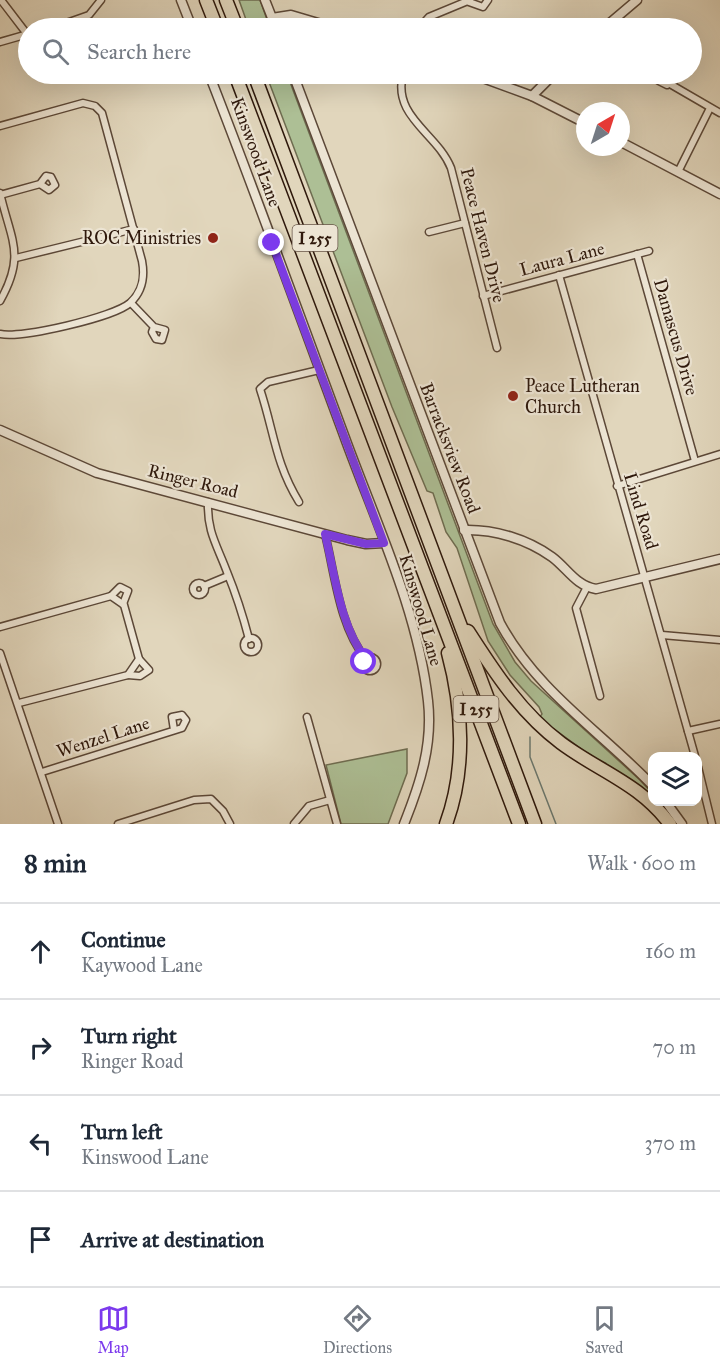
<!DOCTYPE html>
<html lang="en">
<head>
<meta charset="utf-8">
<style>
	:root { --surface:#fff; --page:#f2f2f3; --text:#1f2937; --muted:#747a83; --line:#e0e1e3; --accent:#7c3aed }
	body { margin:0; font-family:"IM FELL Great Primer",serif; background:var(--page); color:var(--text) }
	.controls { position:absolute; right:18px; bottom:18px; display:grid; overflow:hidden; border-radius:12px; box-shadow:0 6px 24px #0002 }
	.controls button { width:54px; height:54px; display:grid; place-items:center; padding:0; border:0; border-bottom:2px solid var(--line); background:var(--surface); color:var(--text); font:30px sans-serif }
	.compass { position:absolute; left:576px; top:102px; width:54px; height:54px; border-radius:50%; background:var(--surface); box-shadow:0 6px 24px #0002; rotate:39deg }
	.stop { position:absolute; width:18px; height:18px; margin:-14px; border:4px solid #7c3aed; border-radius:50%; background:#fff }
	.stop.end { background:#7c3aed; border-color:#fff; box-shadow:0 2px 6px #0008 }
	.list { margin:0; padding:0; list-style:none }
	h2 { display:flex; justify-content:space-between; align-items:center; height:78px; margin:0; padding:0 24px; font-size:26px }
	h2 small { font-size:20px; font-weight:400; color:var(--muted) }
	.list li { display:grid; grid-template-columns:39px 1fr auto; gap:18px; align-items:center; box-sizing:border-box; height:96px; padding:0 24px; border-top:2px solid var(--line) }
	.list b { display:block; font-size:22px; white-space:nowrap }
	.list p { margin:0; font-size:20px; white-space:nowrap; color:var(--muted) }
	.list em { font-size:20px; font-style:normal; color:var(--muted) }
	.icon { flex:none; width:33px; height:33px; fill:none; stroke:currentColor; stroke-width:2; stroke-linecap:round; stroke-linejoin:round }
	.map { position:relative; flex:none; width:720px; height:824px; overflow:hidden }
	.search { position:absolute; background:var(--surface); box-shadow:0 6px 24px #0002; left:18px; right:18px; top:18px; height:66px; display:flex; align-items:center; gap:15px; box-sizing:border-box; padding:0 21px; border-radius:33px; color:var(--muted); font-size:22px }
	.sheet { height:462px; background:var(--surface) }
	nav { display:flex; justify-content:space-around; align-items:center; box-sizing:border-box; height:84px; border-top:2px solid var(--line); background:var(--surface); font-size:16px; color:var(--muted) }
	nav a { display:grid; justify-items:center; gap:3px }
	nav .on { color:var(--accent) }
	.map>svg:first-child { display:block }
	.green { fill:#adbf95; stroke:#6e6c50; stroke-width:1.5 }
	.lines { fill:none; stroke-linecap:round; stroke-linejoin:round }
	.stream { stroke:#6c796f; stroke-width:1.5 }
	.minor-casing { stroke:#5c4838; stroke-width:9 }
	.tertiary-casing { stroke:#5c4838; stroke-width:11 }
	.motorway-casing { stroke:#2f190c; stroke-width:15 }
	.minor { stroke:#ece4d3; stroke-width:6 }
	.tertiary { stroke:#ece4d3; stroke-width:8 }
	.motorway { stroke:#e1d6bc; stroke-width:12 }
	.route { stroke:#7c3aed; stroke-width:8 }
	.poi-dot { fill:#8f2418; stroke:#ece4d3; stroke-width:2 }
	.labels { text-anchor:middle; stroke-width:4.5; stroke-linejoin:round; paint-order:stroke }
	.shield { fill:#ece4d3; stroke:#685648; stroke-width:1.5 }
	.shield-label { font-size:16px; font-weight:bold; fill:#2f190c }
	.street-label { font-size:18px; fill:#2f190c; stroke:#ece4d3 }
	.poi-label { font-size:18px; fill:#2f190c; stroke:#ece4d3; text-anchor:end }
</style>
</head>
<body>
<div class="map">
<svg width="720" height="824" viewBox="0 0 720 824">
	<rect width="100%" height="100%" fill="#e1d6bc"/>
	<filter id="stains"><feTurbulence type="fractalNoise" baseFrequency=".00333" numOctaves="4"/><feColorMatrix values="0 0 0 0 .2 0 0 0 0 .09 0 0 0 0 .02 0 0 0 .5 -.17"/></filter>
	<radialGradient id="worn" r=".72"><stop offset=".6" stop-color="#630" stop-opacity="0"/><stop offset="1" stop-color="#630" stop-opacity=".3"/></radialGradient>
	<!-- green -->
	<g class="green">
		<path d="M 239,0 L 260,0 L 270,28 L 249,28 Z"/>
		<path d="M 266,74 L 287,74 L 493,624 L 515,662 L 531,681 L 640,780 L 652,793 L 652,797 L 633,781 L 587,753 L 539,718 L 542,714 L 539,707 L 510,675 L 488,641 L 457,548 L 446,532 L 433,493 L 427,491 L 392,407 Z"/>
		<path d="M 407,749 L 407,773 L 388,824 L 341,824 L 326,765 Z"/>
	</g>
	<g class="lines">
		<!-- stream -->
		<path class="stream" d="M 530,737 L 530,757 L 556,824"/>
		<defs>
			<g id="minor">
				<path d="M 1,0 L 27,34"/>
				<path d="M 469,2 L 483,7 L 488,0"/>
				<path d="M 52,28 L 89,15 L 101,0"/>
				<path d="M 419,28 L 429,17 L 470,0"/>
				<path d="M 0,42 L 28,34"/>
				<path d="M 403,74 C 392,117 437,133 451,168 L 497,348"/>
				<path d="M 658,74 L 659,81 L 667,85 L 674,80 L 675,74"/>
				<path d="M 670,84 L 720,113"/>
				<path d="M 0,126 L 83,103 L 95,106 L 102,113 L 142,261 C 145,277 143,291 130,303 C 114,317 21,339 0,334"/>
				<path d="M 678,172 L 710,108"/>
				<path d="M 0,193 C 11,241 26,255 0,301"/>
				<path d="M 0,195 L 40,184 L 46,176 L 51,177 L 55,185 L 49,190 L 40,184"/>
				<path d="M 429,232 L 465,223"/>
				<path d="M 637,254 L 695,461"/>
				<path d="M 16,258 L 134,229"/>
				<path d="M 559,275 L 695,756"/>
				<path d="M 483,296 L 649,251"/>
				<path d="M 131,303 L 154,327 L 152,332 L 156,339 L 162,340 L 165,330 L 154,327"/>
				<path d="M 617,486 L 720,454"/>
				<path d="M 208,502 C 207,532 217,545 227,572 C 236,594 243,616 249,639"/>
				<path d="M 299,502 C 275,463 274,431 260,389 L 268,382 L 319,370"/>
				<path d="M 325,534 C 335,574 339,626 366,659"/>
				<circle cx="199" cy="589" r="6"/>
				<path d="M 204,586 L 228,576"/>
				<path d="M 587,587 L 576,608 L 600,696"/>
				<path d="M 111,596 L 120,587 L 128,591 L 123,604"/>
				<path d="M 0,627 L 111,596 L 124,605 L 139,659 L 128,675 L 19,703"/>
				<path d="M 662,635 L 720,640"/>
				<circle cx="251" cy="645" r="7"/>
				<path d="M 0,653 L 58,824"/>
				<circle cx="370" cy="664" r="7"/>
				<path d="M 128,675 L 140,676 L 149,670 L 139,659"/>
				<path d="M 307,717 L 337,824"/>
				<path d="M 688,731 L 720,724"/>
				<path d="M 698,767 L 712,824"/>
				<path d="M 42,772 L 182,728 L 186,720 L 182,715 L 172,717 L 174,730"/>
				<path d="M 118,824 L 194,800 L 211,799 L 223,811 L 230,824"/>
				<path d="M 294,824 L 309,806 L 330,800"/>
			</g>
			<g id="tertiary">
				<path d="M 181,0 L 192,28"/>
				<path d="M 265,0 L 276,28"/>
				<path d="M 272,18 L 291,15 L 335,28"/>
				<path d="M 604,28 L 637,0"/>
				<path d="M 209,74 C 256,194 300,317 345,438 C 376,523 418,611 428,701 C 433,745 420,784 404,824"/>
				<path d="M 293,74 L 500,623 C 537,691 600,731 652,785"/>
				<path d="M 472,74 L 532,96 L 585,123"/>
				<path d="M 532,96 L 554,74"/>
				<path d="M 621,142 L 720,194"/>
				<path d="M 0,430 L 97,473 L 347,540 L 366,544 L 384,543"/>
				<path d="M 464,530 C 494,529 527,539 552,557 C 567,568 576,586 596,589 L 720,559"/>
				<path d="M 666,802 L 682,824"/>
			</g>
			<g id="motorway">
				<path d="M 206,0 L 217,28"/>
				<path d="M 226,0 L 237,28"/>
				<path d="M 235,74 L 519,824"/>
				<path d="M 254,74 L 535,824"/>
				<path d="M 468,631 C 495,673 521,713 561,743 C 600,772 639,783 670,824"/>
				<path d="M 446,824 C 466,770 463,708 448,653"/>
			</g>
		</defs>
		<!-- minor casing -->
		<use href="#minor" class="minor-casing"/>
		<!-- tertiary casing -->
		<use href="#tertiary" class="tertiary-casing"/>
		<!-- motorway casing -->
		<use href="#motorway" class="motorway-casing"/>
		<!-- minor -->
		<use href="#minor" class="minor"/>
		<!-- tertiary -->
		<use href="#tertiary" class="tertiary"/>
		<!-- motorway -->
		<use href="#motorway" class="motorway"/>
	</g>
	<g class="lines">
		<!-- route -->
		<path class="route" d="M 272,243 L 384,543 L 366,544 L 325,534 C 335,574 340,626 366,659 L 364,662"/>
	</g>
	<!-- markers -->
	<g class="poi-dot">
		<circle cx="213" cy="238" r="6"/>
		<circle cx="513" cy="396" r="6"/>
	</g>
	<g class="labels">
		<!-- shield labels -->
		<g class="shield">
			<rect x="292.5" y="225" width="45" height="26" rx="4.5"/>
			<rect x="453.5" y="696" width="45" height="26" rx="4.5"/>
		</g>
		<g class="shield-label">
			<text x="315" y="244">I 255</text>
			<text x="476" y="715">I 255</text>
		</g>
		<!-- street labels -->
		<g class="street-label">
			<text transform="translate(256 152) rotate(70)" y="6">Kinswood Lane</text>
			<text transform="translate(483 235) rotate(76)" y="6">Peace Haven Drive</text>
			<text transform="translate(562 259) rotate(-15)" y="6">Laura Lane</text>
			<text transform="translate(676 337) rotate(74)" y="6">Damascus Drive</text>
			<text transform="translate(450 448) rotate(69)" y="6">Barracksview Road</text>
			<text transform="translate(193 481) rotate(14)" y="6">Ringer Road</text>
			<text transform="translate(641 511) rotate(73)" y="6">Lind Road</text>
			<text transform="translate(421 610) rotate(74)" y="6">Kinswood Lane</text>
			<text transform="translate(103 737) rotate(-18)" y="6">Wenzel Lane</text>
		</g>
		<!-- poi labels -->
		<g class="poi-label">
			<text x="201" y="244">ROC Ministries</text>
			<text x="525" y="392" text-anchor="start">Peace Lutheran<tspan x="525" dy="21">Church</tspan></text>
		</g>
	</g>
	<rect width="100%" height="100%" filter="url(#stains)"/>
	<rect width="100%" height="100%" fill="url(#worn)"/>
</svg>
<div class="controls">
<button><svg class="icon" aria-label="layers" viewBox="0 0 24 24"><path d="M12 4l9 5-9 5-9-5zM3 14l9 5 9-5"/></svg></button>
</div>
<svg class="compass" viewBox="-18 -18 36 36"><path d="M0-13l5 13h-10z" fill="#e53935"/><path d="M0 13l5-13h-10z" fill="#747a83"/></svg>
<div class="stop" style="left:364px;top:662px"></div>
<div class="stop end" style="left:272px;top:243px"></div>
<div class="search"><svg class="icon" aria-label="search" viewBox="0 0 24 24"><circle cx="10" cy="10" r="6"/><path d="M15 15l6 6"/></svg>Search here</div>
</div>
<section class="sheet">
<h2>8 min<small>Walk · 600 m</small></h2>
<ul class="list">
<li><svg class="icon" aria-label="ahead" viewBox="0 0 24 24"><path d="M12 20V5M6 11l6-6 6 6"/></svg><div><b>Continue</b><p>Kaywood Lane</p></div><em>160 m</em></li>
<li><svg class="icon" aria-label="right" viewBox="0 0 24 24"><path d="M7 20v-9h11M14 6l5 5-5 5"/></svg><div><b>Turn right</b><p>Ringer Road</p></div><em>70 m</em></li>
<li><svg class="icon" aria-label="left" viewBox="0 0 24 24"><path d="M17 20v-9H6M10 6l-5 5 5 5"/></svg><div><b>Turn left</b><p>Kinswood Lane</p></div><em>370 m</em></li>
<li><svg class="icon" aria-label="arrive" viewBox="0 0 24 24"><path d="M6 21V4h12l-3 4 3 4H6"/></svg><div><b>Arrive at destination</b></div></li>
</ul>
</section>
<nav>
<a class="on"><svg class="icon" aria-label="map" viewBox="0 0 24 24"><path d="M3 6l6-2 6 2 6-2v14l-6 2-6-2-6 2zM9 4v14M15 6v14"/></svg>Map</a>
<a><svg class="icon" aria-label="directions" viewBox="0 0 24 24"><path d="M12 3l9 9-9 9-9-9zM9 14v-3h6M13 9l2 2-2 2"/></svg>Directions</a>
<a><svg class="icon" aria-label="saved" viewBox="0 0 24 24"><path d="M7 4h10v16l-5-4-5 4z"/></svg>Saved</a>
</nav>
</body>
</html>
